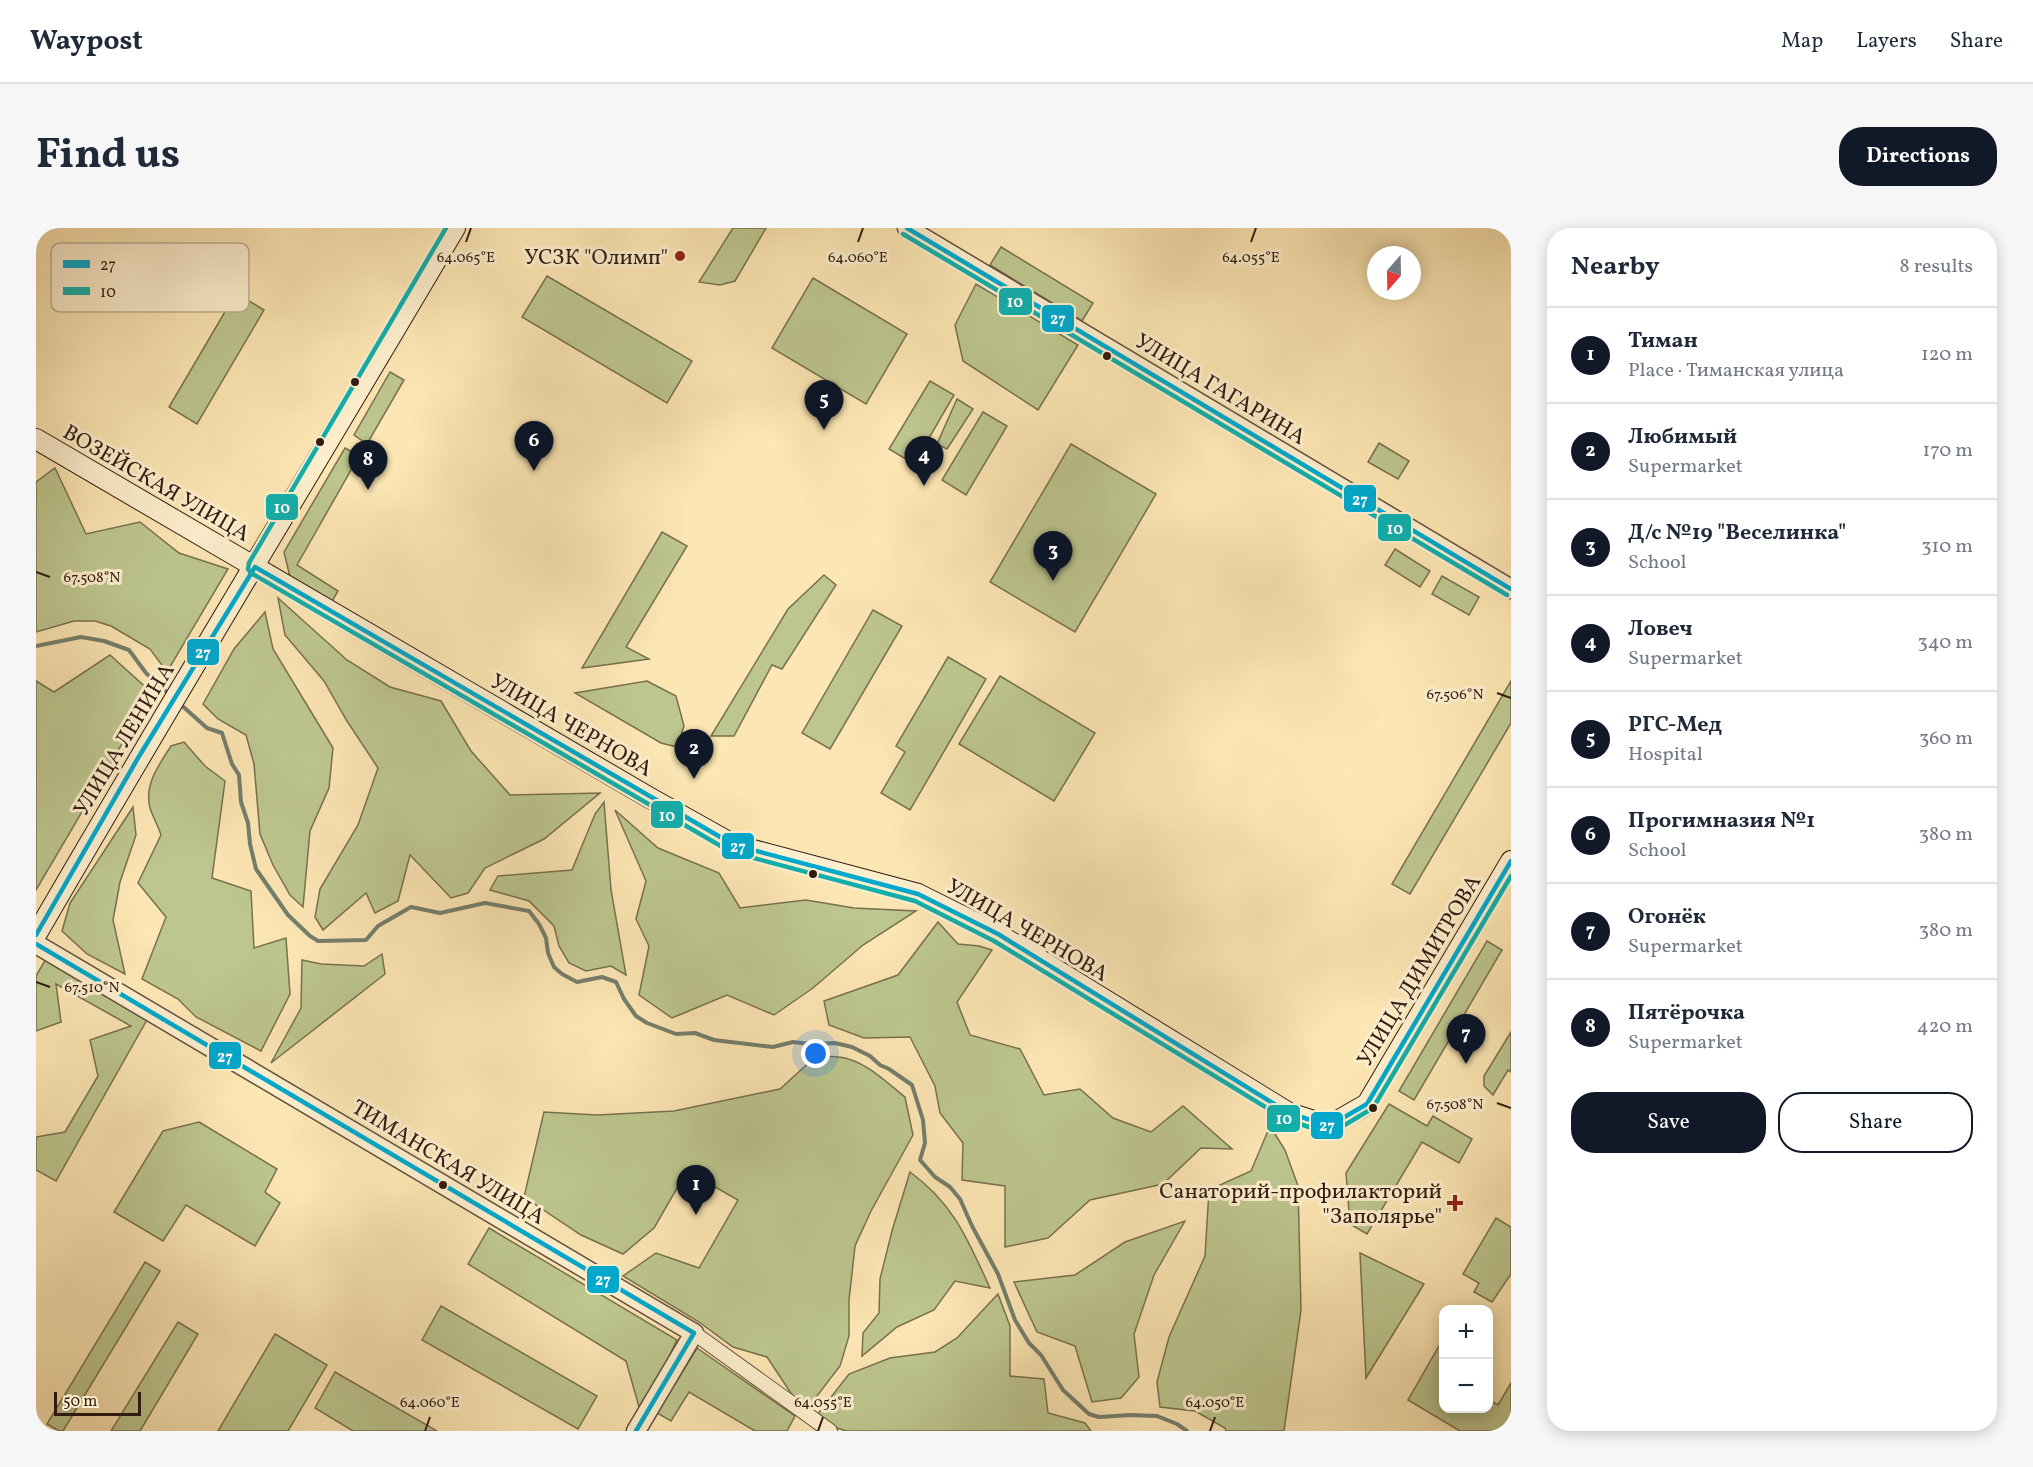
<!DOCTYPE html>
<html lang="en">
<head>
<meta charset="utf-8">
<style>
	:root { --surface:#fff; --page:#f6f6f7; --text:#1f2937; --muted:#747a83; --line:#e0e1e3; --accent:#111827 }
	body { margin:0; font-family:Vollkorn,serif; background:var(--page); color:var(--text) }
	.controls { position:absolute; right:18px; bottom:18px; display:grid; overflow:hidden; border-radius:12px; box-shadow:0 3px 15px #0003 }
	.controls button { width:54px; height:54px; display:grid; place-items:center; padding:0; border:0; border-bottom:2px solid var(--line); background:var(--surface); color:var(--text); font:30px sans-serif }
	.compass { position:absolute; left:1331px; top:18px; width:54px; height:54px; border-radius:50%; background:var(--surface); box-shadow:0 3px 15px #0003; rotate:200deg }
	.scale { position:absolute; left:18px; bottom:15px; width:87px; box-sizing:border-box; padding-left:6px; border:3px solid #321b10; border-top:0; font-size:16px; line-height:21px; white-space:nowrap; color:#321b10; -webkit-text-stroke:4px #fdefce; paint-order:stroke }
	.you { position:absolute; left:780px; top:826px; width:21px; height:21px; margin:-15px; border:4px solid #fff; border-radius:50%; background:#1a73e8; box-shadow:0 0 0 9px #1a73e833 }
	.badge { display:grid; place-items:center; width:39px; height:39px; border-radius:50%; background:var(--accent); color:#fff; font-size:20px; font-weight:700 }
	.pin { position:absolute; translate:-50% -50px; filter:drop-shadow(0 2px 3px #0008) }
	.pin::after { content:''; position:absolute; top:32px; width:21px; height:18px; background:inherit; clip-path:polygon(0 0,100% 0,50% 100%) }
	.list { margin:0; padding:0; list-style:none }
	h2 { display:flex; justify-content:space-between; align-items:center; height:78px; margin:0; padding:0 24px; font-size:26px }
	h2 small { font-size:20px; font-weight:400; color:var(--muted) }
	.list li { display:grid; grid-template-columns:39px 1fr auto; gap:18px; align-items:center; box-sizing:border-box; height:96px; padding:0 24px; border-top:2px solid var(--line) }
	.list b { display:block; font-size:22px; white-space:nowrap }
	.list p { margin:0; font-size:20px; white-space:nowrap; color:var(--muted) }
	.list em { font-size:20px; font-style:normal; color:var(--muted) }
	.actions { display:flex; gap:12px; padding:18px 24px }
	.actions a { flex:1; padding:14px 0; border:2px solid var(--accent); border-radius:24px; text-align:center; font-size:21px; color:var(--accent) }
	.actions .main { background:var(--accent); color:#fff }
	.map { position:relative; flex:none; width:1475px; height:1203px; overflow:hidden; border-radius:24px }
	header { display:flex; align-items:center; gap:36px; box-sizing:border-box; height:84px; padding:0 30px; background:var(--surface); border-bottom:2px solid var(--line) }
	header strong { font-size:28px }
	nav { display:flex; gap:33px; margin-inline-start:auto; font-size:21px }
	.intro { display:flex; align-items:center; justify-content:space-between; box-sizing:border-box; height:144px; padding:0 36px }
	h1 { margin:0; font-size:42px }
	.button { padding:15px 27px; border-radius:24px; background:var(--accent); color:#fff; font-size:21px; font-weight:700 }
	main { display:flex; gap:36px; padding:0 36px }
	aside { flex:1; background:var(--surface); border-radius:24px; box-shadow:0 3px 15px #0003 }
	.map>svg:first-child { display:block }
	.green { fill:#bdc68e; stroke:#78704f; stroke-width:1.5 }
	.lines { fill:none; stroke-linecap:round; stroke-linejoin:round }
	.stream { stroke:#747e6c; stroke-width:4 }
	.minor-casing { stroke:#644e39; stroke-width:16 }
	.tertiary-casing { stroke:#644e39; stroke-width:21 }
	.secondary-casing { stroke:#321b10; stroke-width:22 }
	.minor { stroke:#fdefce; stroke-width:14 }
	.tertiary { stroke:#fdefce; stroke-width:18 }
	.secondary { stroke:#fdefce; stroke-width:20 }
	.bus-1-casing { stroke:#fdefce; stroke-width:9 }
	.bus-2-casing { stroke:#fdefce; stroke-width:9 }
	.bus-1 { stroke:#00a9ce; stroke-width:4.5 }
	.bus-2 { stroke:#12afab; stroke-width:4.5 }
	.ticks { fill:none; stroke:#321b10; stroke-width:2 }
	.poi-dot { fill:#8f2418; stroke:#fdefce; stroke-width:2 }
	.bus-dot { fill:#321b10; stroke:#fdefce; stroke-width:2 }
	.labels { text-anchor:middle; stroke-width:6; stroke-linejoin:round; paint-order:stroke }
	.poi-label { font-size:22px; fill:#321b10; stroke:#fdefce; text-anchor:end }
	.street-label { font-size:22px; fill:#321b10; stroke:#fdefce }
	.key { fill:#fdefce; stroke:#c0af95; stroke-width:1.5 }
	.key-label { font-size:16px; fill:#321b10 }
	.ticks-label { font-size:15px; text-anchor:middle; fill:#321b10; stroke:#fdefce; stroke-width:6; stroke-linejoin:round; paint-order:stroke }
	.line-badge { stroke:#fdefce; stroke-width:2 }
	.badge-label { font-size:16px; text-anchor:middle; font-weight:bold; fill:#fff }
</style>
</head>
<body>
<header>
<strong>Waypost</strong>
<nav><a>Map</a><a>Layers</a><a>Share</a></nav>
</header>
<div class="intro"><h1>Find us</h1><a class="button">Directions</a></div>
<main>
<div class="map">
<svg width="1475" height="1203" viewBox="0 0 1475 1203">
	<rect width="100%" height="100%" fill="#fce6b3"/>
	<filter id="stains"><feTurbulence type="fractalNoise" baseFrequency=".00333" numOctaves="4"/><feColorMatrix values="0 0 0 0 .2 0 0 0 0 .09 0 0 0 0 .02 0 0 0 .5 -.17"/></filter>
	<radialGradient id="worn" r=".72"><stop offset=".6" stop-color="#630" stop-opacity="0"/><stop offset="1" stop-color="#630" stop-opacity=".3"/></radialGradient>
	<!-- green -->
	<g class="green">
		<path d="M 697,0 L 730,0 L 699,53 L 684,57 L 663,54 Z"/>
		<path d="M 965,19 L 1057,75 L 1046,93 L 954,37 Z"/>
		<path d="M 511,48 L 656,133 L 631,175 L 486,89 Z"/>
		<path d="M 777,50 L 871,106 L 830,176 L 736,120 Z"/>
		<path d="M 940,56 L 1042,117 L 1002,182 L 927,133 L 919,97 Z"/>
		<path d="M 200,65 L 228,82 L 161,196 L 133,179 Z"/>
		<path d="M 354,144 L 368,152 L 331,216 L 318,207 Z"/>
		<path d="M 894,153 L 918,167 L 878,236 L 853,221 Z"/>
		<path d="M 921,171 L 937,181 L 911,221 L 901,216 Z"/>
		<path d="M 947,184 L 971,198 L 930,267 L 906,252 Z"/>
		<path d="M 1343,215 L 1373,233 L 1362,251 L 1332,234 Z"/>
		<path d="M 1035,216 L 1120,266 L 1039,404 L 954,354 Z"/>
		<path d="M 309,220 L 323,228 L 261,337 L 302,363 L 295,375 L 254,349 L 248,324 Z"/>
		<path d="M 19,240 L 50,306 L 104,294 L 143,325 L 192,341 L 131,444 L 114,421 L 75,398 L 59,393 L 38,393 L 0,404 L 0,254 Z"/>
		<path d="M 626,304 L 651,318 L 590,419 L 613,431 L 546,440 Z"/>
		<path d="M 1359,321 L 1394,343 L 1384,359 L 1349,337 Z"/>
		<path d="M 788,347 L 800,357 L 746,441 L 736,437 L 698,508 L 675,508 L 752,381 Z"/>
		<path d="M 1406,348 L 1443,369 L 1433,387 L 1396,366 Z"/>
		<path d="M 242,370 L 311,432 L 354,459 L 405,473 L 435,523 L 474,567 L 564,565 L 508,611 L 449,640 L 432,665 L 415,670 L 374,627 L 362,673 L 339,685 L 330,665 L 287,702 L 279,689 L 284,661 L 322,597 L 342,540 L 311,493 L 288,453 L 249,407 Z"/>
		<path d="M 837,382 L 866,398 L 794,521 L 766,505 Z"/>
		<path d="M 229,384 L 237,421 L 297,520 L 293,560 L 274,603 L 267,679 L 254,667 L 237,637 L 224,606 L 218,536 L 210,507 L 182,491 L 167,476 L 198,421 Z"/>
		<path d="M 74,427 L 116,465 L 0,662 L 0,453 L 18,464 Z"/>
		<path d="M 912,429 L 950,451 L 874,582 L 845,565 L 869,524 L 860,518 Z"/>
		<path d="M 964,448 L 1059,505 L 1018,573 L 923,516 Z"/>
		<path d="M 611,453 L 640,468 L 648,498 L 641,519 L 625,515 L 539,465 Z"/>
		<path d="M 1475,453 L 1475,495 L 1374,666 L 1356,656 Z"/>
		<path d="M 148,514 L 169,538 L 189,553 L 176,650 L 215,663 L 218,720 L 250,710 L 254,766 L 225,823 L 160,789 L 142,771 L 106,751 L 130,689 L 102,655 L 125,607 C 122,598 117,589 114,580 C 108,556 123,537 135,518 Z"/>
		<path d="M 568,574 L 575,662 L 590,747 L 575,738 L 550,743 L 533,735 L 523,718 L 518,698 L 493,673 L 454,662 L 462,648 L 536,642 L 559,586 Z"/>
		<path d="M 97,579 L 100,607 L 84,654 L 77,692 L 89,746 L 51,726 L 26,703 L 34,675 Z"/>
		<path d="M 579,582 L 622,620 L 683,645 L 704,680 L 770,672 L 818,680 L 880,683 L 827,717 L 777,760 L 738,787 L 691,767 L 636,790 L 603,767 L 613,718 L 600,691 L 610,653 Z"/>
		<path d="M 902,694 L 922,716 L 943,718 L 956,722 L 921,774 L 934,807 L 984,821 L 1008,867 L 1044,861 L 1077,890 L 1115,904 L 1147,878 L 1196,921 L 1165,920 L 1127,956 L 1054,972 L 1012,1010 L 969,1019 L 969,958 L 926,952 L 927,915 L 904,885 L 899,858 L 874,809 L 828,810 L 793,797 L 788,773 L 862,747 Z"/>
		<path d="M 1451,713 L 1466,722 L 1378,872 L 1363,863 Z"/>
		<path d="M 346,726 L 349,746 L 235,835 L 265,780 L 266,732 L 285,736 L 328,738 Z"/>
		<path d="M 11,729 L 112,790 L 20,953 L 0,942 L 0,909 L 29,904 L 62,848 L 54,812 L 95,798 L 20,756 L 25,794 L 0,803 L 0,748 Z"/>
		<path d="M 1475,804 L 1475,844 L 1472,842 L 1457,867 L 1448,858 L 1448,848 Z"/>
		<path d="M 779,829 C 787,829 796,828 803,829 C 829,832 850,854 869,869 L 877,907 L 835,983 L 819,1018 L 813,1072 L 813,1108 L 804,1138 L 768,1185 L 731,1129 L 697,1119 L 663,1094 L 587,1048 L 620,1025 L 663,1040 L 702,972 L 651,943 L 618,1000 L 587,1026 L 545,1007 L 488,969 L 508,884 L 561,887 L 638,883 L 744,861 Z"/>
		<path d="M 1353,876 L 1391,898 L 1397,888 L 1436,911 L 1423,935 L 1386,914 L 1331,1006 L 1314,996 L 1310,945 Z"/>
		<path d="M 163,894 L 241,941 L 229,964 L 244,975 L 219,1018 L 150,977 L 127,1013 L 78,984 L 127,903 Z"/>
		<path d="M 1234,898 L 1249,922 L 1262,958 L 1265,1082 L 1248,1203 L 1190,1203 L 1189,1200 L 1159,1183 L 1124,1179 L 1121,1154 L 1133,1109 L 1169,1028 L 1173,962 L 1215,943 Z"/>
		<path d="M 874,944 C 918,976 932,1012 954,1060 L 919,1053 L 898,1082 L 861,1099 L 826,1128 L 827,1105 L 843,1085 L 844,1051 L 856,1003 Z"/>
		<path d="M 1460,990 L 1475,999 L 1475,1046 L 1456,1074 L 1438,1064 L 1443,1055 L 1427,1046 Z"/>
		<path d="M 1149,993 L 1118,1047 L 1098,1106 L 1103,1149 L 1085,1170 L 1056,1174 L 1039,1118 L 1001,1104 L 978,1054 L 1039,1047 L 1089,1014 Z"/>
		<path d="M 453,1000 L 641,1112 L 605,1186 L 590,1133 L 432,1036 Z"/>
		<path d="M 1324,1025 L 1388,1056 L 1330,1150 Z"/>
		<path d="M 109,1034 L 124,1043 L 27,1203 L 23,1203 L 11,1196 Z"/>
		<path d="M 962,1066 L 974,1098 L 974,1148 L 1008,1151 L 1012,1185 L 1049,1195 L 1055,1203 L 810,1203 L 777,1192 L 813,1146 L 854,1130 L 899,1124 L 921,1110 Z"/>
		<path d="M 405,1078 L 561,1168 L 542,1201 L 386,1112 Z"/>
		<path d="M 142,1094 L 162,1106 L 104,1203 L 75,1203 Z"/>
		<path d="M 239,1106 L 291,1137 L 252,1203 L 182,1203 Z"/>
		<path d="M 1407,1111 L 1408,1180 L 1452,1180 L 1453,1172 L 1462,1177 L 1475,1155 L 1475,1193 L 1469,1203 L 1424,1203 L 1372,1172 Z"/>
		<path d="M 661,1120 L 759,1188 L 751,1203 L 719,1203 L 653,1164 L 635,1193 L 621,1185 Z"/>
		<path d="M 299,1144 L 401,1203 L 317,1203 L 279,1180 Z"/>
	</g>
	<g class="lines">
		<!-- stream -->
		<g class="stream">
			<path d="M 0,418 L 45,409 L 68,413 L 93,422 L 110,445 L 133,466"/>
			<path d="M 143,475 L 171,500 L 186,505 L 196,536 L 203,547 L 205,574 L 212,595 L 214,616 L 220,641 L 252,687 L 274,708 L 282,713 L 330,712 L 342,698 L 375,679 L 404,685 L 449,675 L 493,683 L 503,696 L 510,710 L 512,725 L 518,739 L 526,746 L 541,754 L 566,749 L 580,754 L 588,771 L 600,788 L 611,795 L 640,806 L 659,805 L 678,812 L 737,819 L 757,814 L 774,816 L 799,815 L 816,819 L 834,828 L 844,837 L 853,841 L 876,857 L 887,892 L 889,915 L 884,932 L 899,949 L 914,959 L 924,971 L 936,998 L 962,1046 L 979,1092 L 993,1115 L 1005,1127 L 1027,1162 L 1053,1186 L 1063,1189 L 1095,1187 L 1121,1188 L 1141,1196 L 1151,1203"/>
		</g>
		<defs>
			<path id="minor" d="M 658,1105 L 794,1203"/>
			<g id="tertiary">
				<path d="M 871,0 L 1475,361"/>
				<path d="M 0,716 L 658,1105 L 600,1203"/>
			</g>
			<g id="secondary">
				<path d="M 0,211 L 614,570 L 698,617 L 882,666 L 962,706 L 1253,885 L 1293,898 L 1331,876 L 1475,633"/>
				<path d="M 0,707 C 137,470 280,236 419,0"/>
			</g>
		</defs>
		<!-- minor casing -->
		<use href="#minor" class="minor-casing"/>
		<!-- tertiary casing -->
		<use href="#tertiary" class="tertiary-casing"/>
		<!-- secondary casing -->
		<use href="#secondary" class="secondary-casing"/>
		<!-- minor -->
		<use href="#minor" class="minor"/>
		<!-- tertiary -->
		<use href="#tertiary" class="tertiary"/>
		<!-- secondary -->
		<use href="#secondary" class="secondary"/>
		<defs>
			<g id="bus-1">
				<path d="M 871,0 L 1475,361"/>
				<path d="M 0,707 L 102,530 L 219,339 L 698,617 L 882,666 L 962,706 L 1253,885 L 1293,898 L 1331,876 L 1475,633"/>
				<path d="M 0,716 L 658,1105 L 600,1203"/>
			</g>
			<g id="bus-2">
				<path d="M 410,0 L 213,335 L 212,341 L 215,345 L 695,624 L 879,673 L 958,713 L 1249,891 L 1291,905 L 1297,904 L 1337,880 L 1475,648"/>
				<path d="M 867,6 L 1471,367"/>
			</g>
		</defs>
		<!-- bus-1 casing -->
		<use href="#bus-1" class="bus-1-casing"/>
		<!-- bus-2 casing -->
		<use href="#bus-2" class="bus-2-casing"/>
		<!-- bus-1 -->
		<use href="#bus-1" class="bus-1"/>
		<!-- bus-2 -->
		<use href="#bus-2" class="bus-2"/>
	</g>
	<!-- ticks -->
	<path class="ticks" d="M 430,14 L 435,0M 822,14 L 827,0M 1215,14 L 1220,0M 0,344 L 14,349M 1461,465 L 1475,470M 0,754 L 14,759M 1461,875 L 1475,880M 389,1203 L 394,1189M 782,1203 L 787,1189M 1174,1203 L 1179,1189"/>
	<!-- markers -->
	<g class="poi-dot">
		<circle cx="644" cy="28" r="6"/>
		<path d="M1416 966h6v6h6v6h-6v6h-6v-6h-6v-6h6z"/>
	</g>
	<g class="bus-dot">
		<circle cx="1071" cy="128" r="5"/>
		<circle cx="319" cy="154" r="5"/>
		<circle cx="284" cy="214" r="5"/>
		<circle cx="777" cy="646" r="5"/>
		<circle cx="1337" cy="880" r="5"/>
		<circle cx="407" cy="957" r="5"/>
	</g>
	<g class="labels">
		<!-- poi labels -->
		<g class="poi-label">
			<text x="632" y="36">УСЗК "Олимп"</text>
			<text x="1406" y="970">Санаторий-профилакторий<tspan x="1406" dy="25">"Заполярье"</tspan></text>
		</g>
		<!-- street labels -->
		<g class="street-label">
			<text transform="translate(1185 160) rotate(31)" y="8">УЛИЦА ГАГАРИНА</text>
			<text transform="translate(121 254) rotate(30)" y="8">ВОЗЕЙСКАЯ УЛИЦА</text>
			<text transform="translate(536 496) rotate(30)" y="8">УЛИЦА ЧЕРНОВА</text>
			<text transform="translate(87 511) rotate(-59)" y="8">УЛИЦА ЛЕНИНА</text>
			<text transform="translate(992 701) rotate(30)" y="8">УЛИЦА ЧЕРНОВА</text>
			<text transform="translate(1382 742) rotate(-59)" y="8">УЛИЦА ДИМИТРОВА</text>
			<text transform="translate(413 933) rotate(31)" y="8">ТИМАНСКАЯ УЛИЦА</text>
		</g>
	</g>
	<!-- legend -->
	<rect x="15" y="15" width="198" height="69" rx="9" class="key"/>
	<rect x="27" y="32" width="27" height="8" fill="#00a9ce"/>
	<rect x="27" y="59" width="27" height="8" fill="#12afab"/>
	<g class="key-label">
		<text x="64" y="42">27</text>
		<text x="64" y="69">10</text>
	</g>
	<g class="ticks-label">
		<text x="430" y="34">64.065°E</text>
		<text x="822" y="34">64.060°E</text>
		<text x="1215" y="34">64.055°E</text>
		<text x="56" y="354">67.508°N</text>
		<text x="1419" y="471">67.506°N</text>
		<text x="56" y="764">67.510°N</text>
		<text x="1419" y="881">67.508°N</text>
		<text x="394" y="1179">64.060°E</text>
		<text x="787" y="1179">64.055°E</text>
		<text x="1179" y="1179">64.050°E</text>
	</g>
	<g class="line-badge">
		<rect x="962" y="59" width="35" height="29" rx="6" fill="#12afab"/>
		<rect x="1005" y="76" width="34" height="29" rx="6" fill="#00a9ce"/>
		<rect x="1307" y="256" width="34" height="29" rx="6" fill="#00a9ce"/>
		<rect x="229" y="265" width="34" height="28" rx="6" fill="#12afab"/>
		<rect x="1341" y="285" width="35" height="29" rx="6" fill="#12afab"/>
		<rect x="150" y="410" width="34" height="28" rx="6" fill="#00a9ce"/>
		<rect x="614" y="572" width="34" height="29" rx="6" fill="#12afab"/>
		<rect x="685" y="604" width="34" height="28" rx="6" fill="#00a9ce"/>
		<rect x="172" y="813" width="34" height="29" rx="6" fill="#00a9ce"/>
		<rect x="1230" y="876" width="35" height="29" rx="6" fill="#12afab"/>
		<rect x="1274" y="883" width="34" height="29" rx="6" fill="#00a9ce"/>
		<rect x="550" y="1037" width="34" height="29" rx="6" fill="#00a9ce"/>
	</g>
	<g class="badge-label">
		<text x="979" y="79">10</text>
		<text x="1022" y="96">27</text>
		<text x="1324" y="277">27</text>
		<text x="246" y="285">10</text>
		<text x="1359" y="306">10</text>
		<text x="167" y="430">27</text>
		<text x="631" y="593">10</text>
		<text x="702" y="624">27</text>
		<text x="189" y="834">27</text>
		<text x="1248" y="896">10</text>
		<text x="1291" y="903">27</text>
		<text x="567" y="1057">27</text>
	</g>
	<rect width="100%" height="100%" filter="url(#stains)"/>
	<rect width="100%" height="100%" fill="url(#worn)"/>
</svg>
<div class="controls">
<button>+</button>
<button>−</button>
</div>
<svg class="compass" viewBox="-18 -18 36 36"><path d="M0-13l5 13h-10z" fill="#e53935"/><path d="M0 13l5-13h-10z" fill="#747a83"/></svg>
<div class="scale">50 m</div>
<div class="you"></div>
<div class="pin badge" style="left:660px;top:987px">1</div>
<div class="pin badge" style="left:658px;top:551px">2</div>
<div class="pin badge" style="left:1017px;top:353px">3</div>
<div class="pin badge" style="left:888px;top:258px">4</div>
<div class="pin badge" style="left:788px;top:202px">5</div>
<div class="pin badge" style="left:498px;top:243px">6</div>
<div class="pin badge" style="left:1430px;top:836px">7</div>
<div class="pin badge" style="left:332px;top:262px">8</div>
</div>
<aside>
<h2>Nearby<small>8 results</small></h2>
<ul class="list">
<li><span class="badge">1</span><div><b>Тиман</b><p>Place · Тиманская улица</p></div><em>120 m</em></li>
<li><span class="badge">2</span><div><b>Любимый</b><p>Supermarket</p></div><em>170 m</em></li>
<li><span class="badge">3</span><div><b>Д/с №19 &quot;Веселинка&quot;</b><p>School</p></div><em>310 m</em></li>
<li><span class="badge">4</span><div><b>Ловеч</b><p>Supermarket</p></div><em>340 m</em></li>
<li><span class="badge">5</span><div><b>РГС-Мед</b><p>Hospital</p></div><em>360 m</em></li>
<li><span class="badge">6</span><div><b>Прогимназия №1</b><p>School</p></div><em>380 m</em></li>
<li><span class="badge">7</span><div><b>Огонёк</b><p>Supermarket</p></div><em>380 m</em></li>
<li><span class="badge">8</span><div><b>Пятёрочка</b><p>Supermarket</p></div><em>420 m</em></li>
</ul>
<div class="actions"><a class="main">Save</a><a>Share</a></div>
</aside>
</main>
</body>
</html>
